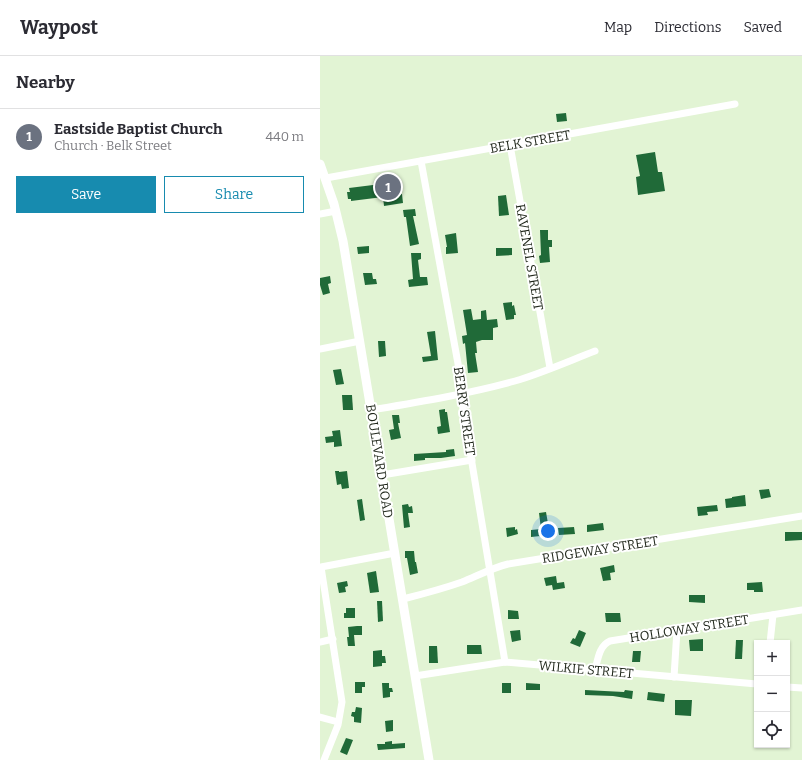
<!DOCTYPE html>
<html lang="en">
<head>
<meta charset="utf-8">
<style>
	:root { --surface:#fff; --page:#f7f7f7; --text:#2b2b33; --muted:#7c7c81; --line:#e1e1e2; --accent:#178baf }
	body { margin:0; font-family:Bitter,serif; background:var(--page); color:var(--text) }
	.controls { position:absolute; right:12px; bottom:12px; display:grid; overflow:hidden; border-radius:0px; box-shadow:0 1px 3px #0004 }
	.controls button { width:36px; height:36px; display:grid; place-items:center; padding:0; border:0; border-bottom:1px solid var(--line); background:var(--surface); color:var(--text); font:20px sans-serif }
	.you { position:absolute; left:228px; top:475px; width:14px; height:14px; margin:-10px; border:3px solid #fff; border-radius:50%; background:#1a73e8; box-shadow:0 0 0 6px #1a73e833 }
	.badge { display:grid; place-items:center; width:26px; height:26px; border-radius:50%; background:var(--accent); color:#fff; font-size:13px; font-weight:700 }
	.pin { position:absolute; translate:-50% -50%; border:2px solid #fff; box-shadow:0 1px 4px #0006 }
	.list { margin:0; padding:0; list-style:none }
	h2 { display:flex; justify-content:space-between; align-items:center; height:52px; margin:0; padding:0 16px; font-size:17px }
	h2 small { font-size:13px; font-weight:400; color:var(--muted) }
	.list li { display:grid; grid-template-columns:26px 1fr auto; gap:12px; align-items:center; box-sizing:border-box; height:56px; padding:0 16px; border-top:1px solid var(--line) }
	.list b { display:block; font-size:15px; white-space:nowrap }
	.list p { margin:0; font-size:13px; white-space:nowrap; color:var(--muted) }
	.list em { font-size:13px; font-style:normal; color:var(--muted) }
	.actions { display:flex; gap:8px; padding:12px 16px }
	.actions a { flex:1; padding:9px 0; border:1px solid var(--accent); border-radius:0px; text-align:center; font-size:14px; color:var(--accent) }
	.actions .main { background:var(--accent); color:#fff }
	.icon { flex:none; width:22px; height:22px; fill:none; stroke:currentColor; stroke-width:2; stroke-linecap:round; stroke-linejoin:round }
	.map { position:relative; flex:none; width:482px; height:704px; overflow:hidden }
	header { display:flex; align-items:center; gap:24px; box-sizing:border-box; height:56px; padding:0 20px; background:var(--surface); border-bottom:1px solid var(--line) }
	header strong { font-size:19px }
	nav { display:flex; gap:22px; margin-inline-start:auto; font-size:14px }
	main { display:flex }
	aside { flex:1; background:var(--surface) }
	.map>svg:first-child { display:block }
	.building { fill:#206a38 }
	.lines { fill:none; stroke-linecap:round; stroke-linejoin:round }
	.minor { stroke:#fff; stroke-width:7 }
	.tertiary { stroke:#fff; stroke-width:9 }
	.labels { text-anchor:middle; stroke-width:4; stroke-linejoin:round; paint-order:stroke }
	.street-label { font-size:13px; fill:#1f261a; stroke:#fff }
</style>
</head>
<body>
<header>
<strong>Waypost</strong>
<nav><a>Map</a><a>Directions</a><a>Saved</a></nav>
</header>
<main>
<aside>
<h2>Nearby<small></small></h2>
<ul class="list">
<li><span class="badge" style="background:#6b7280">1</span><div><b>Eastside Baptist Church</b><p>Church · Belk Street</p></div><em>440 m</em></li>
</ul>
<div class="actions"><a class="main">Save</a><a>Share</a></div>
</aside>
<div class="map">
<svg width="482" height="704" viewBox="0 0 482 704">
	<rect width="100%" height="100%" fill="#e2f4d4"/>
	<!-- building -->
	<g class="building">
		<path d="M 246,57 L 247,65 L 237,66 L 236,58 Z"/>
		<path d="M 335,96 L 338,116 L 342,116 L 345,135 L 318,139 L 316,121 L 320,120 L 316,99 Z"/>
		<path d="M 70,122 L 71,134 L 75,134 L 76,139 L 82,138 L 83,147 L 64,150 L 63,141 L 31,145 L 31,143 L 28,143 L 27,136 L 30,136 L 29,132 L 61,128 L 60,124 Z"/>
		<path d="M 186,139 L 189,159 L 179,160 L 178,140 Z"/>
		<path d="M 95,153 L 96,160 L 93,160 L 99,188 L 90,190 L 86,161 L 84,161 L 83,154 Z"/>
		<path d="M 220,174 L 228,174 L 228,184 L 232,184 L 232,191 L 229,191 L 230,206 L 220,207 L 219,200 L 221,199 Z"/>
		<path d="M 136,177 L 138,197 L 126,198 L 126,191 L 127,191 L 125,179 Z"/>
		<path d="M 49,190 L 49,197 L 38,198 L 37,191 Z"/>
		<path d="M 176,192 L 192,192 L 192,199 L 176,200 Z"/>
		<path d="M 91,197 L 101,197 L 101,203 L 98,204 L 100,221 L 107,221 L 108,229 L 89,231 L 88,224 L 93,223 Z"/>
		<path d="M 43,217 L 52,217 L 53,223 L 56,223 L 57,228 L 45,229 Z"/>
		<path d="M 10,220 L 11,227 L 8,228 L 10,237 L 3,239 L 0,229 L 0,222 Z"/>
		<path d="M 192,246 L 192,250 L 194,249 L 196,259 L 194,259 L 194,263 L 186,264 L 183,247 Z"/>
		<path d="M 151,253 L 153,264 L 161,263 L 161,255 L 166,254 L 167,264 L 177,263 L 178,271 L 173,272 L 173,284 L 162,284 L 156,286 L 157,297 L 155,297 L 158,316 L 148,317 L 145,287 L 143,288 L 142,280 L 147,279 L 143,254 Z"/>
		<path d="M 115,275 L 118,304 L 103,306 L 102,301 L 111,300 L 107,276 Z"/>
		<path d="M 58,285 L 65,285 L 66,300 L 59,301 Z"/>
		<path d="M 21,313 L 24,328 L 16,329 L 13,314 Z"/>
		<path d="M 22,339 L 32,339 L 33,354 L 23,354 Z"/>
		<path d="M 125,353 L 125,356 L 127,356 L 130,376 L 118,378 L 117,371 L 121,370 L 119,354 Z"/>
		<path d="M 72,359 L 79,359 L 80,367 L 78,367 L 81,382 L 71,384 L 69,374 L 74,373 Z"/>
		<path d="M 20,374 L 22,390 L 14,391 L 14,386 L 6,387 L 5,381 L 13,380 L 12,375 Z"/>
		<path d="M 134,393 L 135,400 L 121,402 L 105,402 L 105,404 L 94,405 L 94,398 L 126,396 L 126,394 Z"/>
		<path d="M 15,415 L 19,415 L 19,416 L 27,415 L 29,432 L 22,433 L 21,428 L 17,429 Z"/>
		<path d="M 449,433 L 451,441 L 441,443 L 439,434 Z"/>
		<path d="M 425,439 L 426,450 L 406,452 L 405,443 L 412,442 L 412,441 Z"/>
		<path d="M 42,443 L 45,464 L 40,465 L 37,444 Z"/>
		<path d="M 88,448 L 89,451 L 92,450 L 93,457 L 88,457 L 90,471 L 84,472 L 82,449 Z"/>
		<path d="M 397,449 L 398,455 L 387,456 L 388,459 L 378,460 L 377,451 Z"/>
		<path d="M 226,456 L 230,479 L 211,481 L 211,474 L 221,473 L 219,457 Z"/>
		<path d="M 283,467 L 284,474 L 267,476 L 267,469 Z"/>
		<path d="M 195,471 L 195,474 L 197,473 L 198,478 L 187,481 L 186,472 Z"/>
		<path d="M 254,471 L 255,478 L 239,479 L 238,472 Z"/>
		<path d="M 465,476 L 482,476 L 482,484 L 465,485 Z"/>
		<path d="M 85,495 L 94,495 L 95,506 L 96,506 L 98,517 L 90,519 L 87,502 L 85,502 Z"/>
		<path d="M 294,509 L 295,516 L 290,517 L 291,524 L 283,525 L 280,512 Z"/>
		<path d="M 56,515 L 59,536 L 50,537 L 47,517 Z"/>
		<path d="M 236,520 L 237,527 L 244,526 L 245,532 L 233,534 L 232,529 L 226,530 L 224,522 Z"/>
		<path d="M 27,525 L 28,530 L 25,531 L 26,536 L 19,537 L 17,527 Z"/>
		<path d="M 442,526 L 443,536 L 434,536 L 434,534 L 427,534 L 427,527 Z"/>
		<path d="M 369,539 L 385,539 L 385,547 L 369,546 Z"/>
		<path d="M 57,545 L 62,545 L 63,565 L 58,566 Z"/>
		<path d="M 26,552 L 35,552 L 35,562 L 24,562 L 24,557 L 26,557 Z"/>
		<path d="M 188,554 L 198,555 L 199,563 L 188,563 Z"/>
		<path d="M 285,557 L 300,557 L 301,566 L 286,566 Z"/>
		<path d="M 37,570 L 42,570 L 42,579 L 34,579 L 35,590 L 28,590 L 27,581 L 29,581 L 28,571 Z"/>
		<path d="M 200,574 L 201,584 L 192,586 L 190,575 Z"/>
		<path d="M 259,574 L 266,577 L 260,591 L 250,587 L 253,582 L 255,583 Z"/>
		<path d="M 383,583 L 383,595 L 370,595 L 369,584 Z"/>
		<path d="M 416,584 L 423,584 L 422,603 L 415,603 Z"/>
		<path d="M 147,589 L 161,589 L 162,598 L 147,598 Z"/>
		<path d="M 109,590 L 117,590 L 118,607 L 109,607 Z"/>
		<path d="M 62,594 L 62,600 L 65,600 L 66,607 L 62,607 L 62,610 L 53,611 L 53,595 Z"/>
		<path d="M 313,595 L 321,595 L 320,606 L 312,606 Z"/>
		<path d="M 35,626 L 45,626 L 45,631 L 42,631 L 42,637 L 35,637 Z"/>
		<path d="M 62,627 L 69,627 L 69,632 L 72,632 L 73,636 L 70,636 L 70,641 L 63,642 Z"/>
		<rect x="182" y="627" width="9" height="10"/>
		<path d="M 206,627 L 220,628 L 220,634 L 206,634 Z"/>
		<path d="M 265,634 L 304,636 L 305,634 L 313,635 L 312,643 L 293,640 L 265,639 Z"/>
		<path d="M 328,636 L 345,638 L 344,646 L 327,644 Z"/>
		<path d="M 355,644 L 372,644 L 371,660 L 355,659 Z"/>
		<path d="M 36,651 L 42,652 L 41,667 L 34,666 L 34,661 L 31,660 L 32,656 L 35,656 Z"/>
		<path d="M 73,664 L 73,675 L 66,676 L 65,665 Z"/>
		<path d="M 26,682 L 33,684 L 27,699 L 20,696 Z"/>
		<path d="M 72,685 L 72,688 L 85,687 L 85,692 L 58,694 L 57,688 L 65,688 L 65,686 Z"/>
	</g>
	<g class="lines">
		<!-- minor -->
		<g class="minor">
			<path d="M 190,89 L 230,312"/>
			<path d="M 101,105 L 141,324 L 142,347 L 185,606"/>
			<path d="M 6,122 L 415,48"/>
			<path d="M 0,158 L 16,155"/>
			<path d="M 0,293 L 40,285"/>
			<path d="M 51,354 C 99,346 148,338 195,325 C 222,317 249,305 275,295"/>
			<path d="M 62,419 L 152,404"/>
			<path d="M 83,543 C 103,538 122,533 142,526 C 157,520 172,512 188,508 L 482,460"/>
			<path d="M 0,586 L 13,583"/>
			<path d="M 450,587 L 453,559"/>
			<path d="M 275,614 C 278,603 279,590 290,585 L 482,554"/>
			<path d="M 95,620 L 185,606 L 437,628"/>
			<path d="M 354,621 L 357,574"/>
			<path d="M 467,631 L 482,632"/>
			<path d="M 0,661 L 18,666"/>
			<path d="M 4,704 L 18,669 L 22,646 L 1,511 L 75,497"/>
		</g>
		<!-- tertiary -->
		<path class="tertiary" d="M 0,108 L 14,148 L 23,185 L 109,704"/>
	</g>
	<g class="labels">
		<!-- street labels -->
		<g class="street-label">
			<text transform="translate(210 85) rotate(-10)" y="5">BELK STREET</text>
			<text transform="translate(210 201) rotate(80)" y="5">RAVENEL STREET</text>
			<text transform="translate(145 355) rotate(82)" y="5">BERRY STREET</text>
			<text transform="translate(60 405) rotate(81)" y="5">BOULEVARD ROAD</text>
			<text transform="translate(280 493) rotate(-9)" y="5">RIDGEWAY STREET</text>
			<text transform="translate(369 572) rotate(-9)" y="5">HOLLOWAY STREET</text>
			<text transform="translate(266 613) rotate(5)" y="5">WILKIE STREET</text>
		</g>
	</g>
</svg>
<div class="controls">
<button>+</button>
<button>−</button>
<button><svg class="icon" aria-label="locate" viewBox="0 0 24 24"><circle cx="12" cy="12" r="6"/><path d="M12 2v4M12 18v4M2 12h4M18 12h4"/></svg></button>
</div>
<div class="you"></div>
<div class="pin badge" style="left:68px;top:131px;background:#6b7280">1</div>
</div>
</main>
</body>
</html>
